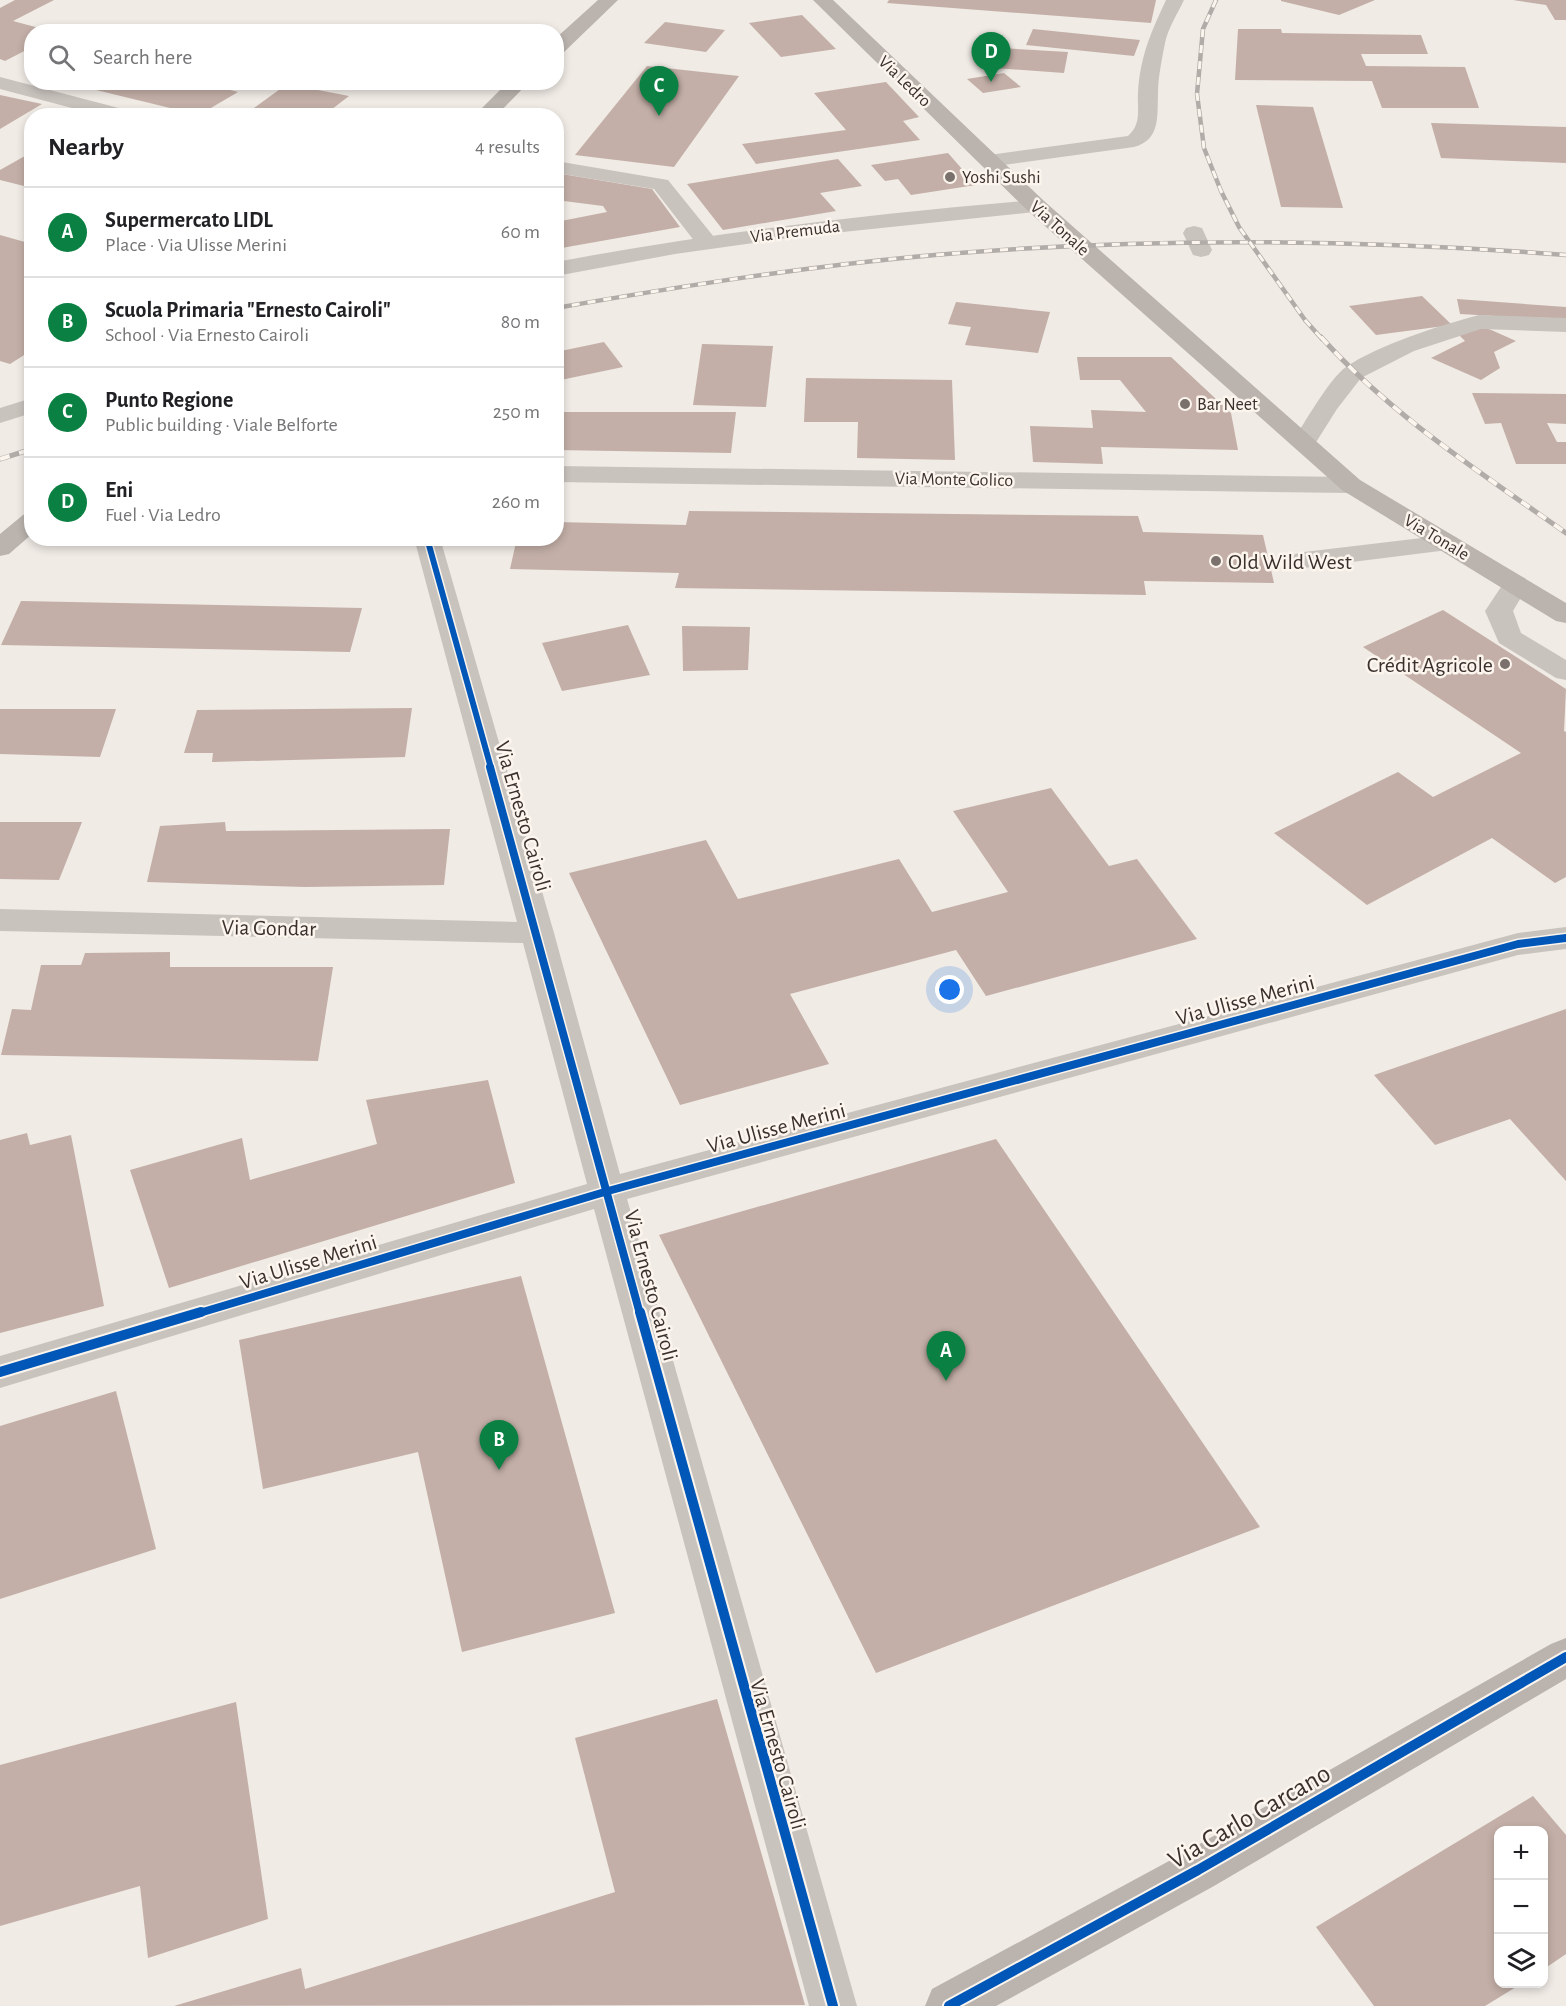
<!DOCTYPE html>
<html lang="en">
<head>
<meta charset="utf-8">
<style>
	:root { --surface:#fff; --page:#f6f6f6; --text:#202124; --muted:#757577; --line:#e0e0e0; --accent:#0b8043 }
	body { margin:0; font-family:"Alegreya Sans",sans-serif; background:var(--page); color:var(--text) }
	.controls { position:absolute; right:18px; bottom:18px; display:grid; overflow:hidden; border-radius:12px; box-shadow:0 3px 9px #0003 }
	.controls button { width:54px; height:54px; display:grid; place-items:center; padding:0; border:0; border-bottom:2px solid var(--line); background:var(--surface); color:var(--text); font:30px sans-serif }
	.you { position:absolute; left:950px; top:990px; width:21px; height:21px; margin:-15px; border:4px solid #fff; border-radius:50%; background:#1a73e8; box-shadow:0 0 0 9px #1a73e833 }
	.badge { display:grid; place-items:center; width:39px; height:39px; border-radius:50%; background:var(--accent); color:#fff; font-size:20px; font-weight:700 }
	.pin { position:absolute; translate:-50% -50px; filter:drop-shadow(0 2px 3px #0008) }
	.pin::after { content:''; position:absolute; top:32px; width:21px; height:18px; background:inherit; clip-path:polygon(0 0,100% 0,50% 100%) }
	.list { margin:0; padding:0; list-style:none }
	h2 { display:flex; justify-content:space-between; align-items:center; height:78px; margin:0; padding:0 24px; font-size:26px }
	h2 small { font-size:20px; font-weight:400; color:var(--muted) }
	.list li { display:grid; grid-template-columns:39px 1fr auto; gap:18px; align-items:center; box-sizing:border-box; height:90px; padding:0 24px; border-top:2px solid var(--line) }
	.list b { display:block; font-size:22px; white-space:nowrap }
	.list p { margin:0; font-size:20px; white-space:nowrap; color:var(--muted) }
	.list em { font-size:20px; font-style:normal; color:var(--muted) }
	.icon { flex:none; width:33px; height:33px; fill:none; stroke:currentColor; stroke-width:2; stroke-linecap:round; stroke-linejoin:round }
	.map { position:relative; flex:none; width:1566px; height:2006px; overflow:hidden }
	.search { position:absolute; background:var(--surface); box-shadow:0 3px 9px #0003; left:24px; top:24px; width:540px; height:66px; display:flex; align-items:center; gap:15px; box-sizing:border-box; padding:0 21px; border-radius:24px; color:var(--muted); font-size:22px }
	.panel { position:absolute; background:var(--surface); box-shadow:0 3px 9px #0003; left:24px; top:108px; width:540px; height:438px; border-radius:24px }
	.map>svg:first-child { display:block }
	.building { fill:#c3afa7 }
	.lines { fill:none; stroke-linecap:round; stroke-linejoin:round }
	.service { fill:#c9c3be; fill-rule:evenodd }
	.minor { fill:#c9c3be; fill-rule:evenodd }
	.secondary { fill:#bab3ae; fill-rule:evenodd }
	.rail-far1-casing { stroke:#b1aca8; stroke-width:4.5 }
	.rail-casing { stroke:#b1aca8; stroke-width:5 }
	.rail-far1 { stroke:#fbf5ee; stroke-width:3; stroke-dasharray:8; stroke-linecap:butt }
	.rail { stroke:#fbf5ee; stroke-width:4; stroke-dasharray:10; stroke-linecap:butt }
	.cycleway-far2-casing { stroke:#fbf5ee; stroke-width:9 }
	.cycleway-far1-casing { stroke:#fbf5ee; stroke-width:11 }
	.cycleway-casing { stroke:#fbf5ee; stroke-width:14 }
	.cycleway-far2 { stroke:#0057b8; stroke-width:6 }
	.cycleway-far1 { stroke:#0057b8; stroke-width:8 }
	.cycleway { stroke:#0057b8; stroke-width:10 }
	.poi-dot { fill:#7a716c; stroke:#fbf5ee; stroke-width:2 }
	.labels { text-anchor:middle; stroke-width:5; stroke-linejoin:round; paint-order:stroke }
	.far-street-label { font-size:18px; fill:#3b302b; stroke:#fbf5ee }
	.far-poi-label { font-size:18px; fill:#3b302b; stroke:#fbf5ee; text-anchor:start }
	.poi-label { font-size:22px; fill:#3b302b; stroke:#fbf5ee; text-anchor:start }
	.street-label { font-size:22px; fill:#3b302b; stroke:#fbf5ee }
	.near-street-label { font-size:27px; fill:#3b302b; stroke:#fbf5ee }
</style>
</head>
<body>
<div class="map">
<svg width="1566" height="2006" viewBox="0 0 1566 2006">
	<rect width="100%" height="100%" fill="#f0ebe5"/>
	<!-- building -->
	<g class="building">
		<path d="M 15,0 L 54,0 L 13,21 L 54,32 L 32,32 L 32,47 L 5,61 L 0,59 L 0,8 Z"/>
		<path d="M 889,0 L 1156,0 L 1151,23 L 887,3 Z"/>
		<path d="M 1375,0 L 1339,15 L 1281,1 L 1281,0 Z"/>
		<path d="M 1513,0 L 1566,0 L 1566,20 L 1555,20 L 1546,5 Z"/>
		<path d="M 802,15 L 836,49 L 781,57 L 749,23 Z"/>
		<path d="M 665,22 L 725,30 L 706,52 L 644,43 Z"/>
		<path d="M 1033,29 L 1140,40 L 1134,56 L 1026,45 Z"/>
		<path d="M 1238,29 L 1281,29 L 1282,33 L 1421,35 L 1428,54 L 1361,54 L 1366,66 L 1465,67 L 1479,108 L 1382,108 L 1372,81 L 1235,80 Z"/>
		<path d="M 1000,48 L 1068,52 L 1064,73 L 995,68 Z"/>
		<path d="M 647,66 L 739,76 L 674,167 L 575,155 Z"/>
		<path d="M 1004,73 L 1021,87 L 983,93 L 967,79 Z"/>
		<path d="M 109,82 L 198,82 L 238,92 L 199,115 L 96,90 Z"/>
		<path d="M 886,82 L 919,117 L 903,121 L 920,140 L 756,164 L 742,144 L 846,130 L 814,93 Z"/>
		<path d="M 287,84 L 349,96 L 323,116 L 260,116 L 247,113 Z"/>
		<path d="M 0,95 L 42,104 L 0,129 Z"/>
		<path d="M 1256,105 L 1313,107 L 1343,208 L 1281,207 Z"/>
		<path d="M 1431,123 L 1566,127 L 1566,163 L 1441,158 Z"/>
		<path d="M 32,152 L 32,188 L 0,180 L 0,170 Z"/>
		<path d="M 948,153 L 976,185 L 911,195 L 898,179 L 885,181 L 871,165 Z"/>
		<path d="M 838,159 L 862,186 L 820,193 L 836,211 L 723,230 L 687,184 Z"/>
		<path d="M 556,173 L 652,189 L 680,227 L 556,249 L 556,222 L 607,212 L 603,206 L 556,200 Z"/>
		<path d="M 0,235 L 32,244 L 32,350 L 10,364 L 0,361 Z"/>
		<path d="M 1422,296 L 1452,325 L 1376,335 L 1349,306 Z"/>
		<path d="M 1457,299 L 1566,307 L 1566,320 L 1460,314 Z"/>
		<path d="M 956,302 L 1050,312 L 1038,353 L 965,345 L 971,327 L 948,324 Z"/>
		<path d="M 1480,325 L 1516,341 L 1494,352 L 1500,368 L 1481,380 L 1431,358 L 1465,341 L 1457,333 Z"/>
		<path d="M 604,342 L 623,367 L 556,381 L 556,352 Z"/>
		<path d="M 702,344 L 773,346 L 766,407 L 693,405 Z"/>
		<path d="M 1077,357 L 1171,357 L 1231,413 L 1238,450 L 1101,447 L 1103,464 L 1033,462 L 1030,426 L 1093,428 L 1091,410 L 1146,412 L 1120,380 L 1080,380 Z"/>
		<path d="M 806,378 L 952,380 L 955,460 L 857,458 L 858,422 L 804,422 Z"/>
		<path d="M 1472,393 L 1566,394 L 1566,424 L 1547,423 L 1557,442 L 1566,442 L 1566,464 L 1516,464 L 1501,423 L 1485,424 Z"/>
		<path d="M 556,412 L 736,412 L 731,453 L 556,450 Z"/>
		<path d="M 689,511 L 1138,516 L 1143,532 L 1263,535 L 1274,583 L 1144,581 L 1146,595 L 675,588 L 679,573 L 510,569 L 517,538 L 556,538 L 556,522 L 686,525 Z"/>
		<path d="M 109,538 L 340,538 L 338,545 L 107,542 Z"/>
		<path d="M 21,601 L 362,608 L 350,652 L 1,645 Z"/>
		<path d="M 1443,610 L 1566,689 L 1564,731 L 1566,732 L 1566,877 L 1555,883 L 1492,838 L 1367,905 L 1274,833 L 1398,772 L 1433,797 L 1521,753 L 1363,647 Z"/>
		<path d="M 628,625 L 650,675 L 562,691 L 542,643 Z"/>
		<path d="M 682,626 L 750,627 L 748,670 L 683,671 Z"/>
		<path d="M 412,708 L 405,757 L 212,762 L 213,753 L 184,753 L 197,710 Z"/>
		<path d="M 0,709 L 116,709 L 100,757 L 0,754 Z"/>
		<path d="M 1051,788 L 1109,866 L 1137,859 L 1197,939 L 986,996 L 956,950 L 790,994 L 829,1064 L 680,1105 L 569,873 L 706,840 L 738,899 L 899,859 L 932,912 L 1008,892 L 953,811 Z"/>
		<path d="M 0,822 L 82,822 L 59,880 L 0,879 Z"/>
		<path d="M 225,822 L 226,831 L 450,829 L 444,885 L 305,887 L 147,882 L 160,826 Z"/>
		<path d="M 170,952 L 170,967 L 333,967 L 318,1061 L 1,1055 L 12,1009 L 31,1010 L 41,965 L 81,965 L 85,953 Z"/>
		<path d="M 1566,1009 L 1566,1181 L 1510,1119 L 1435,1145 L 1374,1075 Z"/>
		<path d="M 488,1080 L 515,1183 L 169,1288 L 130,1170 L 242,1138 L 250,1180 L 377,1144 L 366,1100 Z"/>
		<path d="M 27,1133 L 30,1145 L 71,1135 L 104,1306 L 0,1333 L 0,1140 Z"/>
		<path d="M 996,1139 L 1260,1527 L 876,1673 L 659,1235 Z"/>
		<path d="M 521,1276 L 615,1613 L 462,1652 L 418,1452 L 263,1489 L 239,1340 Z"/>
		<path d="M 116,1391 L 156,1549 L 0,1599 L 0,1426 Z"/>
		<path d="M 717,1699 L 805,2005 L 174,2006 L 301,1968 L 305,1989 L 615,1892 L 575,1738 Z"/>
		<path d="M 236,1702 L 268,1919 L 148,1958 L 140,1886 L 0,1926 L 0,1765 Z"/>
		<path d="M 1533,1796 L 1566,1835 L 1566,1954 L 1544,1969 L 1544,1830 L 1498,1830 L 1498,1984 L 1521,1984 L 1485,2006 L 1374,2006 L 1316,1927 Z"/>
	</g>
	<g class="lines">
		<!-- service -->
		<g class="service">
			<path d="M 556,161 L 668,180 L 718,242 L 715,247 L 707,249 L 699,247 L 654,189 L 556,173 Z"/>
			<path d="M 1194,226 L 1202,228 L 1212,250 L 1209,255 L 1201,257 L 1193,255 L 1183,233 L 1186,228 Z"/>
			<path d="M 1447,535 L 1456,537 L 1460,543 L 1456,549 L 1304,568 L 1295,566 L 1291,560 L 1295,554 L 1304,552 Z"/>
		</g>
		<!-- minor -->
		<g class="minor">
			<path d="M 1166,0 L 1184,0 C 1178,13 1168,28 1165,43 C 1162,59 1158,77 1158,94 C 1157,115 1161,140 1134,147 L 989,167 L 982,165 L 979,161 L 982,157 L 989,155 L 1128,136 C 1142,124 1137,109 1138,93 C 1140,57 1151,32 1166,0 Z"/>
			<path d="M 0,77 L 134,112 L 137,116 L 102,116 L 0,89 Z"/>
			<path d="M 1036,200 L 1044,201 L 1047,206 L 1044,211 L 795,237 L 675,254 L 556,276 L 556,262 C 715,232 875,213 1036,200 Z"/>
			<path d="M 1479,315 L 1566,318 L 1566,332 L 1481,329 L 1414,351 L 1361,378 L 1337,409 L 1313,447 L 1304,449 L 1295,447 L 1292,442 C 1304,424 1329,379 1346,367 C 1378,345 1441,325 1479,315 Z"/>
			<path d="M 32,398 L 32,413 L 0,423 L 0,408 Z"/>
			<path d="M 556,466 L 1351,477 L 1360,480 L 1364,485 L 1360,490 L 1351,493 L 556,482 Z"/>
			<path d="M 414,538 L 440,538 L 554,933 L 620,1174 L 1518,933 L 1566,927 L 1566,949 L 1518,955 L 627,1199 L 857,2006 L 809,2006 L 594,1209 L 0,1388 L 0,1356 L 587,1184 L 523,943 L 0,931 L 0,909 L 517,922 Z"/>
			<path d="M 1516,576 L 1525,578 L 1529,584 L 1513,611 L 1521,633 L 1566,660 L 1566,680 L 1556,678 L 1499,643 L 1485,611 L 1507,578 Z"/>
		</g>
		<!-- secondary -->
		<g class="secondary">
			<path d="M 598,0 L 618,0 L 563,53 L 556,55 L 556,38 Z"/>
			<path d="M 813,0 L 833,0 L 1044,201 L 1360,480 L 1566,603 L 1566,623 L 1556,621 L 1342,490 L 1028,211 Z"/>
			<path d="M 508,82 L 529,82 L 496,116 L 474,116 Z"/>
			<path d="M 32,512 L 32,534 L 9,554 L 0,556 L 0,534 L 23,515 Z"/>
			<path d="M 1566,1638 L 1566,1679 L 1214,1886 L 996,2006 L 925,2006 L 932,1989 L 1182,1854 L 1551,1644 Z"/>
		</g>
		<defs>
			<g id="rail-far1">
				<path d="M 1216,0 L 1203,29 L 1197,94 L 1204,148 L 1221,191 L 1239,227 L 1305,320 L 1322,339"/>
				<path d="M 556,308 C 682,286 808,266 935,255 C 1144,237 1357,239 1566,255"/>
			</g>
			<g id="rail">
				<path d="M 1321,337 C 1392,416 1480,472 1566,533"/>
				<path d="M 0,459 L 32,449"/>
			</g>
		</defs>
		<!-- rail-far1 casing -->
		<use href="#rail-far1" class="rail-far1-casing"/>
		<!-- rail casing -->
		<use href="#rail" class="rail-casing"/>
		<!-- rail-far1 -->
		<use href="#rail-far1" class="rail-far1"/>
		<!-- rail -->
		<use href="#rail" class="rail"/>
		<defs>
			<path id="cycleway-far2" d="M 427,538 L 491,768"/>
			<g id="cycleway-far1">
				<path d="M 490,767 L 640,1314"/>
				<path d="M 196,1314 L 608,1191 L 1518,944 L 1566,938"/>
			</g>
			<g id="cycleway">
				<path d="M 640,1312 L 833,2006"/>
				<path d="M 0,1372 L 201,1312"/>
				<path d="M 949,2006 L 1198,1870 L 1566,1657"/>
			</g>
		</defs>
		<!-- cycleway-far2 casing -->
		<use href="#cycleway-far2" class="cycleway-far2-casing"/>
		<!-- cycleway-far1 casing -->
		<use href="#cycleway-far1" class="cycleway-far1-casing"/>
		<!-- cycleway casing -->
		<use href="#cycleway" class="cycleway-casing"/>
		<!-- cycleway-far2 -->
		<use href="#cycleway-far2" class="cycleway-far2"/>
		<!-- cycleway-far1 -->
		<use href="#cycleway-far1" class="cycleway-far1"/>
		<!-- cycleway -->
		<use href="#cycleway" class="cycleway"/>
	</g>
	<!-- markers -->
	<g class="poi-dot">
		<circle cx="950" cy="177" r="6"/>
		<circle cx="1185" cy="404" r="6"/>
		<circle cx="1216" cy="561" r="6"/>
		<circle cx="1505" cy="664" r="6"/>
	</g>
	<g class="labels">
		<!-- far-street labels -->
		<g class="far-street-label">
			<text transform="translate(905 81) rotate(44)" y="6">Via Ledro</text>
			<text transform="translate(1060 228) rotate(42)" y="6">Via Tonale</text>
			<text transform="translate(795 231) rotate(-7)" y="6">Via Premuda</text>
			<text transform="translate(954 479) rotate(1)" y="6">Via Monte Golico</text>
			<text transform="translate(1437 537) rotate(31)" y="6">Via Tonale</text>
		</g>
		<!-- far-poi labels -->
		<g class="far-poi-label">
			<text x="962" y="183">Yoshi Sushi</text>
			<text x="1197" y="410">Bar Neet</text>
		</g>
		<!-- poi labels -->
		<g class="poi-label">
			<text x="1228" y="569">Old Wild West</text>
			<text x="1493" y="672" text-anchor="end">Crédit Agricole</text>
		</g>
		<!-- street labels -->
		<g class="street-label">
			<text transform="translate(524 816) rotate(74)" y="8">Via Ernesto Cairoli</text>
			<text transform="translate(269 927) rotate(1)" y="8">Via Gondar</text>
			<text transform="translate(1245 999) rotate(-15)" y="8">Via Ulisse Merini</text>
			<text transform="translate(776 1127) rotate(-15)" y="8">Via Ulisse Merini</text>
			<text transform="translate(308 1261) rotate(-17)" y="8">Via Ulisse Merini</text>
			<text transform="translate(652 1285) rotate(75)" y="8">Via Ernesto Cairoli</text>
			<text transform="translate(779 1754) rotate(74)" y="8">Via Ernesto Cairoli</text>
		</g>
		<!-- near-street labels -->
		<g class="near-street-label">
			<text transform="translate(1249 1816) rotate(-30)" y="9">Via Carlo Carcano</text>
		</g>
	</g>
</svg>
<div class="controls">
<button>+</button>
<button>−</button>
<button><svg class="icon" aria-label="layers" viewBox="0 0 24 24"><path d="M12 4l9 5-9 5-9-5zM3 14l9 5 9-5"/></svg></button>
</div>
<div class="you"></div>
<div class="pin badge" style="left:946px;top:1381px">A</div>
<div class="pin badge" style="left:499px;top:1470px">B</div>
<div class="pin badge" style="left:659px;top:116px">C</div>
<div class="pin badge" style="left:991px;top:82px">D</div>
<div class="search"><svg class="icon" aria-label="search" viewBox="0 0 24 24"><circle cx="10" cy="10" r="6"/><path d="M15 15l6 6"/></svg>Search here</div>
<section class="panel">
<h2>Nearby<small>4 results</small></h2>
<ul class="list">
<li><span class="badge">A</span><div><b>Supermercato LIDL</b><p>Place · Via Ulisse Merini</p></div><em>60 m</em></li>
<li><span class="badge">B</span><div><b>Scuola Primaria &quot;Ernesto Cairoli&quot;</b><p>School · Via Ernesto Cairoli</p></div><em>80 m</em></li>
<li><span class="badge">C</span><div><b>Punto Regione</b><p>Public building · Viale Belforte</p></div><em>250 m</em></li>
<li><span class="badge">D</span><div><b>Eni</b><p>Fuel · Via Ledro</p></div><em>260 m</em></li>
</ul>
</section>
</div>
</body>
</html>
